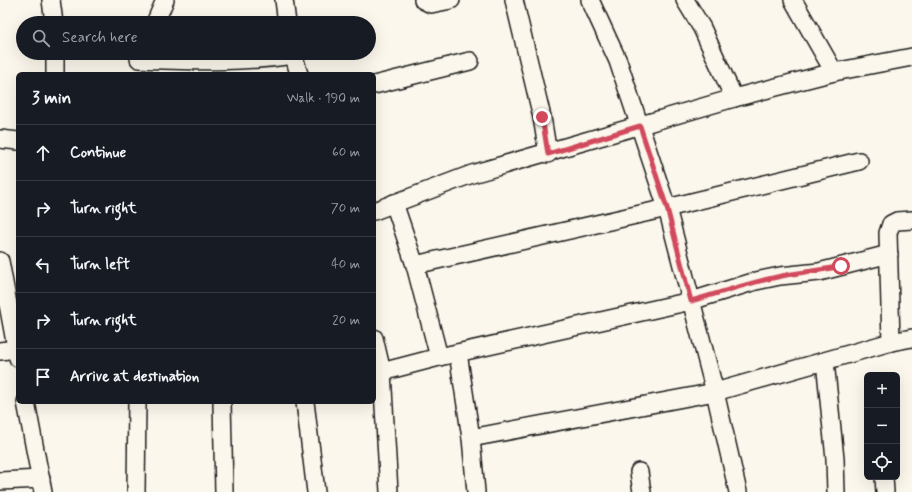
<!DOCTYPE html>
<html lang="en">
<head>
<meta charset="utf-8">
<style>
	:root { --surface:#171b24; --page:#20242c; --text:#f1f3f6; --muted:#9ea1a6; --line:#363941 }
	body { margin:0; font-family:Mynerve,sans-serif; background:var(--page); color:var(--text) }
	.controls { position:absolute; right:12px; bottom:12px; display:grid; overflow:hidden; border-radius:6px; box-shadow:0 4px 16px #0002 }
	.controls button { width:36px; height:36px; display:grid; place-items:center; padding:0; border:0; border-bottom:1px solid var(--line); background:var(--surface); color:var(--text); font:20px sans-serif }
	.stop { position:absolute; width:12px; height:12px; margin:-9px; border:3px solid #d1495b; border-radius:50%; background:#fff }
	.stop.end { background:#d1495b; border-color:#fff; box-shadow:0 1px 4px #0008 }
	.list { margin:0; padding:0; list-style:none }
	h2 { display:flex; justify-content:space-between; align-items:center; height:52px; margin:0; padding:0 16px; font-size:17px }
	h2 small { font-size:13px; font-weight:400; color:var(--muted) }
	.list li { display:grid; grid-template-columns:26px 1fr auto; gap:12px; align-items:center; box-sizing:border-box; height:56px; padding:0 16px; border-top:1px solid var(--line) }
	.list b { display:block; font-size:15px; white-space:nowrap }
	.list em { font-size:13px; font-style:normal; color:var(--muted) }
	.icon { flex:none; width:22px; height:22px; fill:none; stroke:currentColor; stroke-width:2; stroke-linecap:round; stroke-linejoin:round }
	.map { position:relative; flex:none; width:912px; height:492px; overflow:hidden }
	.search { position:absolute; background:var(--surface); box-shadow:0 4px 16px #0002; left:16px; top:16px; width:360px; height:44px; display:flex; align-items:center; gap:10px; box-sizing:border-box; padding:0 14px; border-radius:22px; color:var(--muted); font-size:15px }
	.panel { position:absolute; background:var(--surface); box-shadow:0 4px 16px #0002; left:16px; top:72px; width:360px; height:332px; border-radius:6px }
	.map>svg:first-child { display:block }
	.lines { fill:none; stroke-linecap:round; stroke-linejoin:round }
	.minor-casing { stroke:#1c1c1c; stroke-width:20 }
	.minor { stroke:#fbf7ec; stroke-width:17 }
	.route { stroke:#d1495b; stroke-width:5 }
</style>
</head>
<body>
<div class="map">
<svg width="912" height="492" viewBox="0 0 912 492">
	<rect width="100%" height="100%" fill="#fbf7ec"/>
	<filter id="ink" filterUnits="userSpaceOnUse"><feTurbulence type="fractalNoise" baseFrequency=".025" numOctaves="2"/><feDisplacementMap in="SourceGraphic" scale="8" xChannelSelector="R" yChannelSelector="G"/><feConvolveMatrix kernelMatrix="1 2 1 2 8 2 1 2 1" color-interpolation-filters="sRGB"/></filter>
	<g filter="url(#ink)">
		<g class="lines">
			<defs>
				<g id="minor">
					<path d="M 51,0 L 54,23"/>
					<path d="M 284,0 L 287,23"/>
					<path d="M 423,0 L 431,4 L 451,0"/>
					<path d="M 514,0 L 542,117 L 548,154"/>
					<path d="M 590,0 L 618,61 L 667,208 L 715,392 L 738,492"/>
					<path d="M 685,0 L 702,28 L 734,98"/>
					<path d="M 793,0 L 834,72"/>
					<path d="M 155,23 L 165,0"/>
					<path d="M 55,53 L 55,74"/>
					<path d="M 293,53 L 299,74"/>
					<path d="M 139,59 C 193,61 240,63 294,55"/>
					<path d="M 374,85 L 470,61"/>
					<path d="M 0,139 L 18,141"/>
					<path d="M 394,203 L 415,265 L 439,357"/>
					<path d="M 374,211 L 472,174 L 734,98 L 834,72 L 912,57"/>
					<path d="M 0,261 L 18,358"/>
					<path d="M 415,265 L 667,208 L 859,161"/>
					<path d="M 374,338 L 382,372 L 389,492"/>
					<path d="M 891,342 L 888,233 L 891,224 L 897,221 L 912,220"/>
					<path d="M 0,351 L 16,349"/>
					<path d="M 458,353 L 471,438 L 476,492"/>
					<path d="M 825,361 L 835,459 L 836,492"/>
					<path d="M 374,374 L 439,357 L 691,301 L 756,281 L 780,276 L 819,272 L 889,254"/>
					<path d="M 26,402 L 43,492"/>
					<path d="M 222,402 L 224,492"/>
					<path d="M 305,402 L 316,492"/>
					<path d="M 471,438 L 715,392 L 891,342 L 912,338"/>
					<path d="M 639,472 L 642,492"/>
					<path d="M 884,477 L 885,492"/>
					<path d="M 0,481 L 41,479"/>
					<path d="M 136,492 L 137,402"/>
				</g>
			</defs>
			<!-- minor casing -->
			<use href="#minor" class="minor-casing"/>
			<!-- minor -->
			<use href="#minor" class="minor"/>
		</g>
	</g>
	<g class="lines" filter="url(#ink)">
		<!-- route -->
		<path class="route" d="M 542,117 L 548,154 L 640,126 L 667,208 L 691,301 C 720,293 748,283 777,277 C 799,272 820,271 841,266"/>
	</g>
</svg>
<div class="controls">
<button>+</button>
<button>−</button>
<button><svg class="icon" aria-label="locate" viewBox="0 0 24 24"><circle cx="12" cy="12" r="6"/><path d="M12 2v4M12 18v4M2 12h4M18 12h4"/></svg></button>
</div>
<div class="stop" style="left:841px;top:266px"></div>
<div class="stop end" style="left:542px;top:117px"></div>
<div class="search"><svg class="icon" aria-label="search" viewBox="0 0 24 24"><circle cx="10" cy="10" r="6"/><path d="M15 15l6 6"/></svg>Search here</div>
<section class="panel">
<h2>3 min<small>Walk · 190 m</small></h2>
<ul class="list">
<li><svg class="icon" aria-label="ahead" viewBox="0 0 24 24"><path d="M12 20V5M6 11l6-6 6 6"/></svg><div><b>Continue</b></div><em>60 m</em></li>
<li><svg class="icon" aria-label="right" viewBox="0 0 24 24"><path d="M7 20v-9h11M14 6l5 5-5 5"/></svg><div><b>Turn right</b></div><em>70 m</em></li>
<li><svg class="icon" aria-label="left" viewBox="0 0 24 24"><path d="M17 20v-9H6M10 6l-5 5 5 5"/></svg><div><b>Turn left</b></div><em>40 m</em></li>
<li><svg class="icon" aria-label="right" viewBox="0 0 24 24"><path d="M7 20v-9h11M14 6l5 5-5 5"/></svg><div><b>Turn right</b></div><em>20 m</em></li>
<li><svg class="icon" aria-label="arrive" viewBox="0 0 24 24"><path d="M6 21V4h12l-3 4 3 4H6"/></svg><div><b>Arrive at destination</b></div></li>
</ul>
</section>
</div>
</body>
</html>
